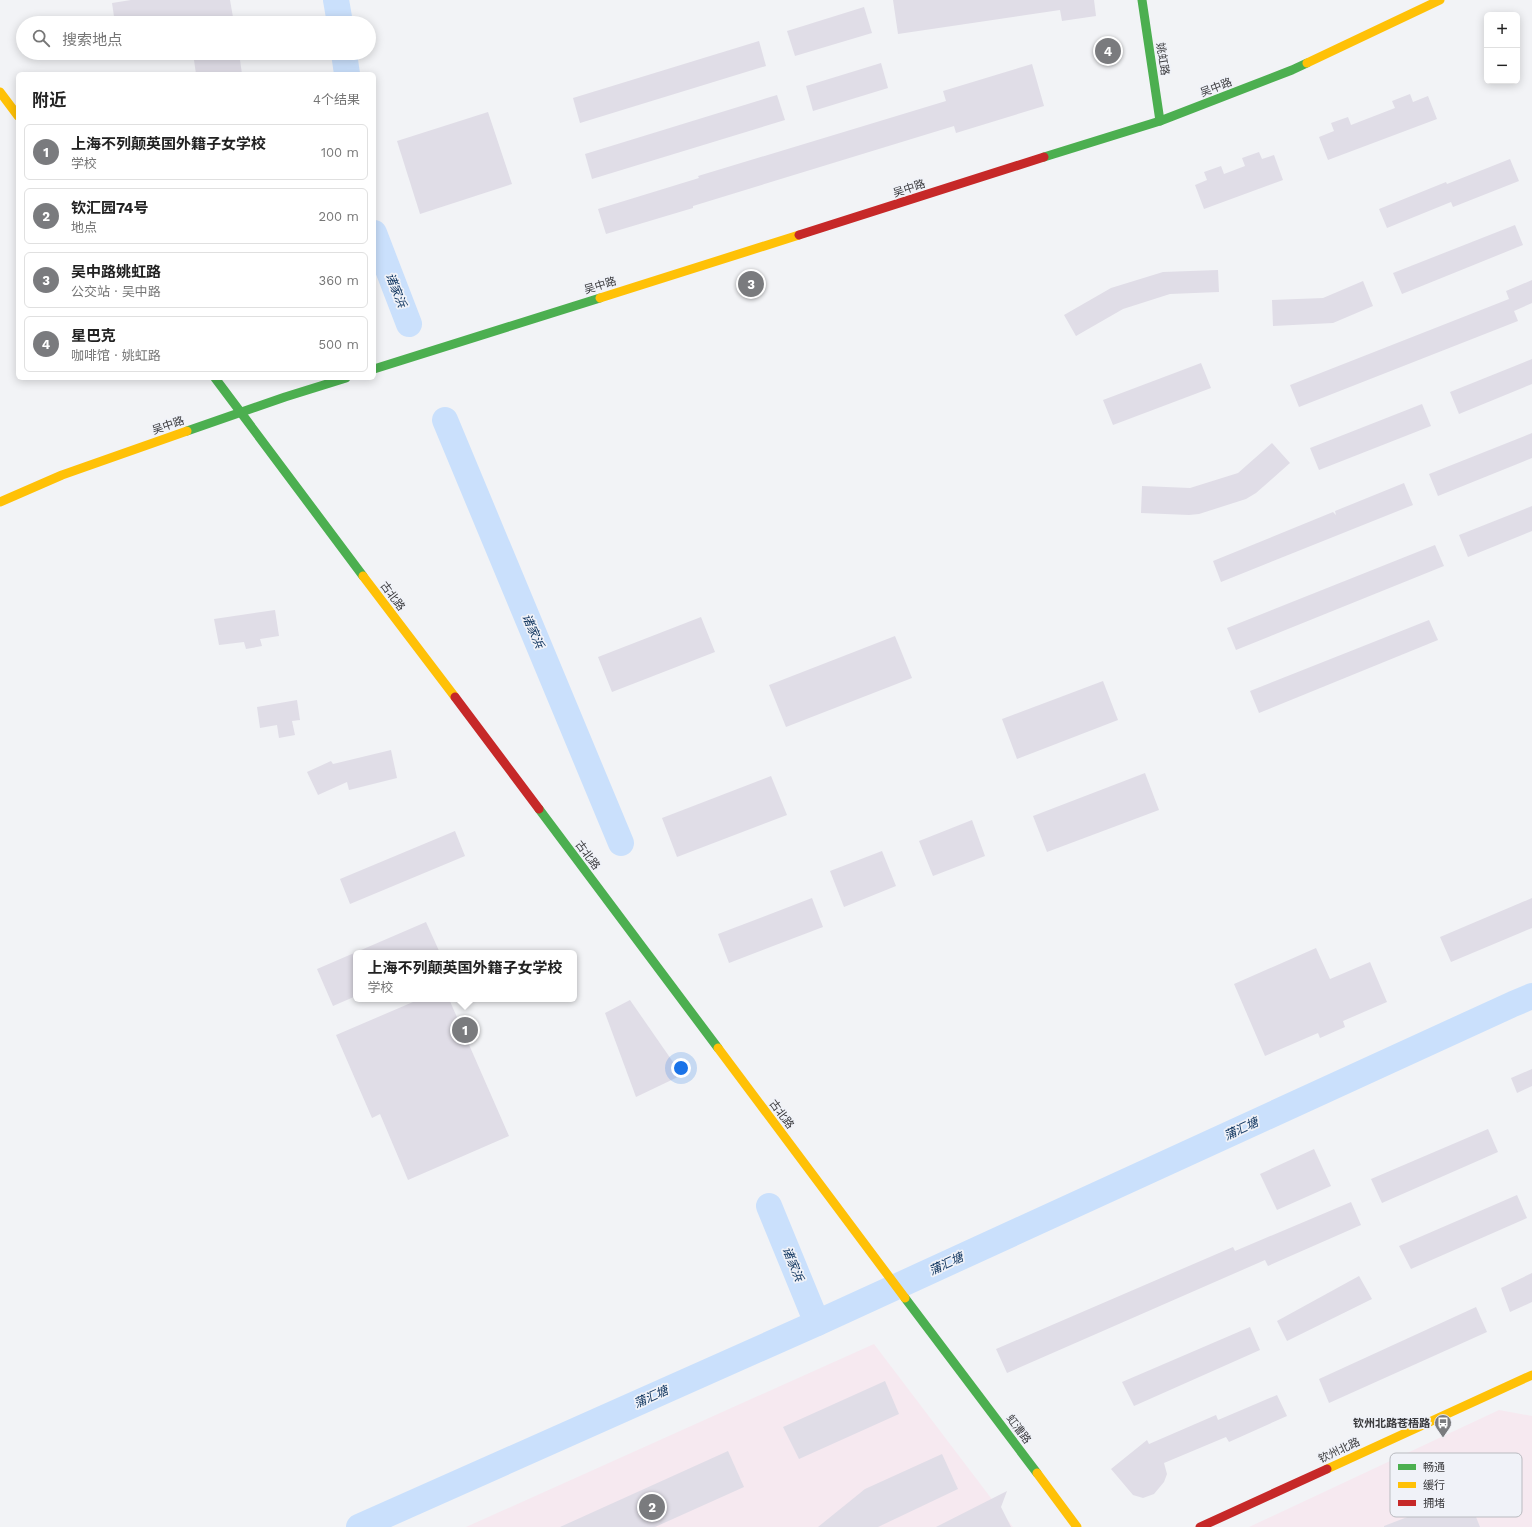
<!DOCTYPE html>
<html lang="zh">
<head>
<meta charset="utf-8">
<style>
	:root { --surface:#fff; --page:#f6f6f6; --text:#222; --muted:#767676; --line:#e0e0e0; --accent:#7a7b7e }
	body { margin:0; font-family:"Work Sans","Noto Sans SC",sans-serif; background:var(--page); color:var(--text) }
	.controls { position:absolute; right:12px; top:12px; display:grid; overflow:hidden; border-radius:6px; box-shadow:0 2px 10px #0003 }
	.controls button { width:36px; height:36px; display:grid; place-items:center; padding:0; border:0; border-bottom:1px solid var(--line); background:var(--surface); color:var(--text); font:20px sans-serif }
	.you { position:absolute; left:681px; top:1068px; width:14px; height:14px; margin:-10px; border:3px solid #fff; border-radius:50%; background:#1a73e8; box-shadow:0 0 0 6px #1a73e833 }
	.badge { display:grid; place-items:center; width:26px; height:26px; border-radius:50%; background:var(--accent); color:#fff; font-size:13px; font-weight:700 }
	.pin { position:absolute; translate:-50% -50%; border:2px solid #fff; box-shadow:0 1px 4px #0006 }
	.popup { position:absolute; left:353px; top:950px; width:224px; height:52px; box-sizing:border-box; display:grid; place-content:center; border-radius:6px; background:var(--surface); filter:drop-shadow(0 1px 3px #0005); font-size:13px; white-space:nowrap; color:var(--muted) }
	.popup b { font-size:15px; color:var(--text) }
	.popup::after { content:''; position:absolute; left:50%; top:100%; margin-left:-8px; border:8px solid transparent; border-top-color:var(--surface) }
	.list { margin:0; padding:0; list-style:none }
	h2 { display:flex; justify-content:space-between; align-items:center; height:52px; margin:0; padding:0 16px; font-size:17px }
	h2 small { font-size:13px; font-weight:400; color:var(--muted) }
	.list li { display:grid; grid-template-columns:26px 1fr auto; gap:12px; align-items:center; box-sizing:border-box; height:56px; margin:0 8px 8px; padding:0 8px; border:1px solid var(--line); border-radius:6px }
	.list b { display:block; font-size:15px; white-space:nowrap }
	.list p { margin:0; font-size:13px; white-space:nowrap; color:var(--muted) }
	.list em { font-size:13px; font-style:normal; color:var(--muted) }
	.icon { flex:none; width:22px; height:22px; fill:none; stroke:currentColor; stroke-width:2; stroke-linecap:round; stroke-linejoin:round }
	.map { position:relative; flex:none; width:1532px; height:1527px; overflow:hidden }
	.search { position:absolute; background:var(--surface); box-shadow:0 2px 10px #0003; left:16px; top:16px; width:360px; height:44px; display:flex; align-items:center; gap:10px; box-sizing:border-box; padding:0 14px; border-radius:22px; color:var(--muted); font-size:15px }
	.panel { position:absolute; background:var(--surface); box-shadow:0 2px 10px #0003; left:16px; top:72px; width:360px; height:308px; border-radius:6px }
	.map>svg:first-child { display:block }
	.commercial { fill:#f6e9f0 }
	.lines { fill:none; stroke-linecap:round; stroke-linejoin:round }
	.river { stroke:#cae0fc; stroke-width:26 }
	.building { fill:#e0dde7 }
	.fast { stroke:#4caf50; stroke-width:9 }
	.slow { stroke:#ffc107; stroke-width:9 }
	.jam { stroke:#c62828; stroke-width:9 }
	.labels { text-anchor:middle; stroke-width:3.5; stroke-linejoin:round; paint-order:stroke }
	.street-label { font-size:11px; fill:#3a3a3d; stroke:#f0f2f8 }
	.poi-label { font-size:11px; font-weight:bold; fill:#3a3a3d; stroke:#f0f2f8; text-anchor:end }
	.water-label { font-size:12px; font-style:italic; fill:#0c325d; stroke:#f0f2f8 }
	.key { fill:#f0f2f8; stroke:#b9bbc0; stroke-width:1 }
	.key-label { font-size:11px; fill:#3a3a3d }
</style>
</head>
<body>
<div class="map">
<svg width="1532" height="1527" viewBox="0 0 1532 1527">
	<rect width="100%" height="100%" fill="#f2f3f6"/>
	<!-- commercial -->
	<g class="commercial">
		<path d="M 874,1344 L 1013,1527 L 466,1527 Z"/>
		<path d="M 1499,1410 L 1532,1416 L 1532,1527 L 1249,1527 Z"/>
	</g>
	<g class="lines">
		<!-- river -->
		<g class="river">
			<path d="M 336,0 L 340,23"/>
			<path d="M 344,53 L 347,74"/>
			<path d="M 374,233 L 409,324"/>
			<path d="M 445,420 L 621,843"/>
			<path d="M 769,1206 L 817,1323"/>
			<path d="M 359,1527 L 817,1323 L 1513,1004 L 1532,996"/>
		</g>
	</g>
	<!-- building -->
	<g class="building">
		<path d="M 131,0 L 230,0 L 234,23 L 115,23 L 112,3 Z"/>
		<path d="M 893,0 L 1094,0 L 1096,16 L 1062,21 L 1060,10 L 898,34 Z"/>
		<path d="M 864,7 L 872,33 L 795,56 L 787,31 Z"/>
		<path d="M 759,41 L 766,66 L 580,123 L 573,98 Z"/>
		<path d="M 193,53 L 239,53 L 242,74 L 196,74 Z"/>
		<path d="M 881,63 L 888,88 L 813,111 L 806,86 Z"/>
		<path d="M 1032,64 L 1044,106 L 956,133 L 954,126 L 693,206 L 693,208 L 606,234 L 598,209 L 699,178 L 698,176 L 946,101 L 943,91 Z"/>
		<path d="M 1410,94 L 1413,102 L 1428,96 L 1437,119 L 1328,160 L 1319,137 L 1334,131 L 1331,123 L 1348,117 L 1351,125 L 1395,108 L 1392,101 Z"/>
		<path d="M 777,95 L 785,120 L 592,179 L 585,154 Z"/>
		<path d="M 488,112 L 512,184 L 420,214 L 397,141 Z"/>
		<path d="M 1259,152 L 1262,159 L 1274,155 L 1283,180 L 1204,209 L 1195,185 L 1207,180 L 1204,172 L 1221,166 L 1224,174 L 1245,166 L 1242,158 Z"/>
		<path d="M 1510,159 L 1519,181 L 1453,207 L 1451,202 L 1387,228 L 1379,209 L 1446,182 L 1447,184 Z"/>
		<path d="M 1515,225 L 1523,245 L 1402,294 L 1393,273 Z"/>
		<path d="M 1218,270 L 1219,292 L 1170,294 L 1123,309 L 1076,336 L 1064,315 L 1111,288 L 1163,272 Z"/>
		<path d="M 1532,280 L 1532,303 L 1514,311 L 1518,321 L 1299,407 L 1290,385 L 1509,299 L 1506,291 Z"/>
		<path d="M 1363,281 L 1373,306 L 1333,323 L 1273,326 L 1272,300 L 1323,298 Z"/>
		<path d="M 1532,359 L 1532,384 L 1459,414 L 1450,392 Z"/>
		<path d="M 1201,363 L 1211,388 L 1113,425 L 1103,400 Z"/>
		<path d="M 1422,404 L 1431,426 L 1319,470 L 1310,448 Z"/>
		<path d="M 1532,433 L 1532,458 L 1438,496 L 1429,474 Z"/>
		<path d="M 1272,443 L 1290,463 L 1256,493 L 1246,499 L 1199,514 L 1189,515 L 1141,513 L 1142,486 L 1190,488 L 1238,473 Z"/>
		<path d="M 1404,483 L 1413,505 L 1221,582 L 1213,561 L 1333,512 L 1336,515 L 1335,511 Z"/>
		<path d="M 1532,506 L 1532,531 L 1468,557 L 1459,535 Z"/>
		<path d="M 1435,545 L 1444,566 L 1236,650 L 1227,628 Z"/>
		<path d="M 275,610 L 279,636 L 260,639 L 262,646 L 246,649 L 244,642 L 219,645 L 214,619 Z"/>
		<path d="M 701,617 L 715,652 L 612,692 L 598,657 Z"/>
		<path d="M 1429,620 L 1438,640 L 1259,713 L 1250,691 Z"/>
		<path d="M 895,636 L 912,678 L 786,727 L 769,685 Z"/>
		<path d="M 1103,681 L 1118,720 L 1017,759 L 1002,719 Z"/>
		<path d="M 297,700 L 300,720 L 292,721 L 295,735 L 279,738 L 277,725 L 260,728 L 257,707 Z"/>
		<path d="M 391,750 L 397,778 L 349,790 L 347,782 L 318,795 L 307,772 L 331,761 L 333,764 Z"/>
		<path d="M 1145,773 L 1159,810 L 1047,852 L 1033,816 Z"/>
		<path d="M 771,776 L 787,815 L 677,857 L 662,818 Z"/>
		<path d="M 972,820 L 985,856 L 933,876 L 919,841 Z"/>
		<path d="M 455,831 L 465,856 L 350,904 L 340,879 Z"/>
		<path d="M 882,851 L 896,886 L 844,907 L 830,871 Z"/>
		<path d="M 812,898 L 823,927 L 729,963 L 718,934 Z"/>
		<path d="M 1532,898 L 1532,928 L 1451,962 L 1440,937 Z"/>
		<path d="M 426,922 L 440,953 L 356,953 L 356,996 L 333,1006 L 317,969 Z"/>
		<path d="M 1316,948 L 1330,979 L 1370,962 L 1387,1002 L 1343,1021 L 1345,1027 L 1320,1038 L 1318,1033 L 1265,1056 L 1234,984 Z"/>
		<path d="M 420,999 L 449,999 L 509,1136 L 408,1180 L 380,1114 L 372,1118 L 336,1035 Z"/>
		<path d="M 630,1000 L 682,1075 L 636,1097 L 605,1013 Z"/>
		<path d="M 1532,1069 L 1532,1086 L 1517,1093 L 1511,1078 Z"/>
		<path d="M 1488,1129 L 1498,1152 L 1382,1203 L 1371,1179 Z"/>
		<path d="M 1314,1149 L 1331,1186 L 1277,1210 L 1260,1174 Z"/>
		<path d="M 1517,1195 L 1527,1218 L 1411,1269 L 1399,1246 Z"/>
		<path d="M 1351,1202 L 1361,1225 L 1268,1266 L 1265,1260 L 1007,1373 L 996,1349 L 1233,1247 L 1235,1251 Z"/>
		<path d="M 1532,1273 L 1532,1302 L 1510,1312 L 1501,1288 Z"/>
		<path d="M 1359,1276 L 1372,1299 L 1287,1341 L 1277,1321 Z"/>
		<path d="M 1476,1307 L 1487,1332 L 1329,1403 L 1319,1379 Z"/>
		<path d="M 1250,1327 L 1260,1350 L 1134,1406 L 1122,1382 Z"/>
		<path d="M 885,1381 L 899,1414 L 799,1459 L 783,1427 Z"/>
		<path d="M 1277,1395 L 1287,1416 L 1229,1442 L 1226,1437 L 1164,1463 L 1167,1474 L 1164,1482 L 1154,1494 L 1143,1498 L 1133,1495 L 1111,1469 L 1147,1440 L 1149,1444 L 1216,1415 L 1218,1420 Z"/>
		<path d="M 728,1451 L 744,1487 L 655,1527 L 560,1527 Z"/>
		<path d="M 942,1454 L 958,1489 L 878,1527 L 818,1527 L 865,1489 Z"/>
		<path d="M 1007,1491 L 1001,1507 L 1011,1527 L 936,1527 Z"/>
		<path d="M 1467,1494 L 1480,1527 L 1384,1527 L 1384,1526 Z"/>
	</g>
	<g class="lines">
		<!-- fast -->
		<g class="fast">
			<path d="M 1142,0 L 1160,121"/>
			<path d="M 1044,157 L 1160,121 L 1292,70 L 1307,63"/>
			<path d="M 374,369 L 600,298"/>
			<path d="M 215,378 L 363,576"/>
			<path d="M 187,431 L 285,397 L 346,378"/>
			<path d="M 539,809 L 718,1048"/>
			<path d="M 905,1298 L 1037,1473"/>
		</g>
		<!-- slow -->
		<g class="slow">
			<path d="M 1307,63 L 1440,0"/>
			<path d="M 0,92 L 18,116"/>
			<path d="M 600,298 L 799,235"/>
			<path d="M 0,502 L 62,475 L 187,431"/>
			<path d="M 363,576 L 455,697"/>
			<path d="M 718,1048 L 905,1298"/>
			<path d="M 1327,1469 L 1532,1375"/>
			<path d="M 1037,1473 L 1077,1527"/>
		</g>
		<!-- jam -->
		<g class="jam">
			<path d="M 799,235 L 1044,157"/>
			<path d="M 455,697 L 539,809"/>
			<path d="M 1200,1527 L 1327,1469"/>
		</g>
	</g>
	<!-- icons -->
	<defs>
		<symbol id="bus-pin" viewBox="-11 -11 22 30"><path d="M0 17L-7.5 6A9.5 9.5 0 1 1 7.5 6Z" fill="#7a7b7e" stroke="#f0f2f8"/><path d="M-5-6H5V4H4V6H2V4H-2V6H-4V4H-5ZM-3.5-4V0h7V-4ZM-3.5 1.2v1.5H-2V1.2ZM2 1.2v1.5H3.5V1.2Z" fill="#fff"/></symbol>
	</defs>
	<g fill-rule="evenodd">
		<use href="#bus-pin" x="1433" y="1413" width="20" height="27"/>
	</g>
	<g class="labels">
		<!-- street labels -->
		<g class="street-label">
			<text transform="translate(1163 59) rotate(81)" y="4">姚虹路</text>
			<text transform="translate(1216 87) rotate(-21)" y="4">吴中路</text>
			<text transform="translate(909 188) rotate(-18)" y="4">吴中路</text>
			<text transform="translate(600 285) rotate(-17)" y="4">吴中路</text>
			<text transform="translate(168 425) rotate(-19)" y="4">吴中路</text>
			<text transform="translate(393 596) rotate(53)" y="4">古北路</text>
			<text transform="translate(588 855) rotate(53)" y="4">古北路</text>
			<text transform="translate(782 1114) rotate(53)" y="4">古北路</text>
			<text transform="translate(1019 1429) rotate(53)" y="4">虹漕路</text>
			<text transform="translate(1339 1450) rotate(-25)" y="4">钦州北路</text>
		</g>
		<!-- poi labels -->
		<g class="poi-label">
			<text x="1430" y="1427">钦州北路苍梧路</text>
		</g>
		<!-- water labels -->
		<g class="water-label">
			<text transform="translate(396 290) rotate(69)" y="4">诸家浜</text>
			<text transform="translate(533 631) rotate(67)" y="4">诸家浜</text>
			<text transform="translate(1241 1129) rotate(-25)" y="4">蒲汇塘</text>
			<text transform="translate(793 1264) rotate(68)" y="4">诸家浜</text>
			<text transform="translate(946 1264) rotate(-25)" y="4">蒲汇塘</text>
			<text transform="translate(651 1397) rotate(-24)" y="4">蒲汇塘</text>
		</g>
	</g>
	<!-- legend -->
	<rect x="1390" y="1453" width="132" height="64" rx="6" class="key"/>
	<rect x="1398" y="1464" width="18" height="6" fill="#4caf50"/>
	<rect x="1398" y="1482" width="18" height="6" fill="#ffc107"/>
	<rect x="1398" y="1500" width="18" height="6" fill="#c62828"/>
	<g class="key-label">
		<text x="1423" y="1471">畅通</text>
		<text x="1423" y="1489">缓行</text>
		<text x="1423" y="1507">拥堵</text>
	</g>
</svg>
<div class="controls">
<button>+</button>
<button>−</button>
</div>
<div class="you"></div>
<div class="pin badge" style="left:465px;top:1030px">1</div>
<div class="popup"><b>上海不列颠英国外籍子女学校</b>学校</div>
<div class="pin badge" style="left:652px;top:1507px">2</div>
<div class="pin badge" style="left:751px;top:284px">3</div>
<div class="pin badge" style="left:1108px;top:51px">4</div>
<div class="search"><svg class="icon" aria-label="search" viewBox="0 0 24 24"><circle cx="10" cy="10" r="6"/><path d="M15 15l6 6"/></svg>搜索地点</div>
<section class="panel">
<h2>附近<small>4个结果</small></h2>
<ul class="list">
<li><span class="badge">1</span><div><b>上海不列颠英国外籍子女学校</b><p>学校</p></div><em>100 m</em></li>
<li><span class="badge">2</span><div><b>钦汇园74号</b><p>地点</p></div><em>200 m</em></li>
<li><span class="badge">3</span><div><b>吴中路姚虹路</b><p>公交站 · 吴中路</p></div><em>360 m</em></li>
<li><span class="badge">4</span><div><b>星巴克</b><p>咖啡馆 · 姚虹路</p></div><em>500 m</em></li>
</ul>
</section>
</div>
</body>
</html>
